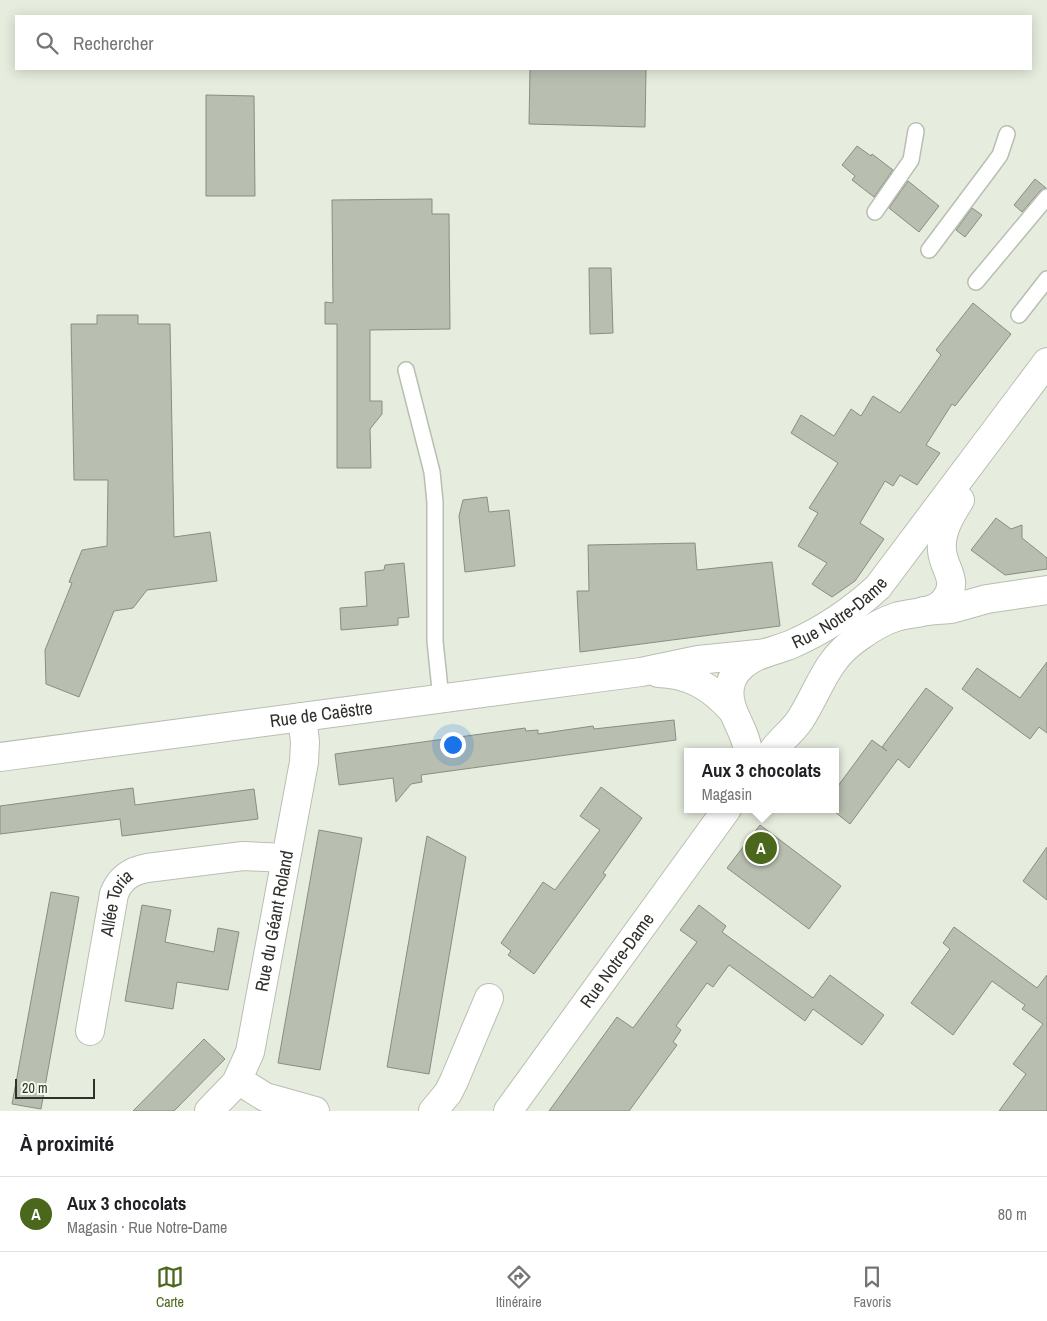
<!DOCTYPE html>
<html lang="fr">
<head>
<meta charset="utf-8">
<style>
	:root { --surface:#fff; --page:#f6f6f6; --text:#202124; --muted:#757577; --line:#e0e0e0; --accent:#4b671b }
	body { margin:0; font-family:"Archivo Narrow",sans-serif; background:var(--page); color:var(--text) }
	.scale { position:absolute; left:15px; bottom:12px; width:80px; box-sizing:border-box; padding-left:5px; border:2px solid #2f322c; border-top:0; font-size:14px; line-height:18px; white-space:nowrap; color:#2f322c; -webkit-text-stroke:4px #f3faeb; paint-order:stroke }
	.you { position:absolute; left:452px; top:744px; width:18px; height:18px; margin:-12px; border:4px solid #fff; border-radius:50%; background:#1a73e8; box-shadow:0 0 0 8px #1a73e833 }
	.badge { display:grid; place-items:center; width:32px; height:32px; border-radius:50%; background:var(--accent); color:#fff; font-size:16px; font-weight:700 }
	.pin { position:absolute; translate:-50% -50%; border:2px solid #fff; box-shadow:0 1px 5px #0006 }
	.popup { position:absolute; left:684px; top:748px; width:155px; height:65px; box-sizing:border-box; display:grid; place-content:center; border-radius:0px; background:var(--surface); filter:drop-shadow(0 1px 4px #0005); font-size:16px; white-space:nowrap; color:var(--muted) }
	.popup b { font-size:19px; color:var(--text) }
	.popup::after { content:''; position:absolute; left:50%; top:100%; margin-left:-10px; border:10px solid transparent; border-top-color:var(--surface) }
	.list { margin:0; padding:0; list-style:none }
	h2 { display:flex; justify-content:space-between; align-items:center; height:65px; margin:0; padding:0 20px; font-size:21px }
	h2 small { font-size:16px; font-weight:400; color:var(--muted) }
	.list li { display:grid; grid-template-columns:32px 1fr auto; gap:15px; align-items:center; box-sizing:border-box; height:75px; padding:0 20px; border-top:1px solid var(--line) }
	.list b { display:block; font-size:19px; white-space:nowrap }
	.list p { margin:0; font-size:16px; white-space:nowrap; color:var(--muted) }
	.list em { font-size:16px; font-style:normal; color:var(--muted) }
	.icon { flex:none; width:28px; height:28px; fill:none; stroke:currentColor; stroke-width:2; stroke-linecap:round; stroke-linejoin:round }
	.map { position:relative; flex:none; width:1047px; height:1111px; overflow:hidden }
	.search { position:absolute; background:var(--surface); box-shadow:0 2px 12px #0003; left:15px; right:15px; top:15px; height:55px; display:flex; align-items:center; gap:12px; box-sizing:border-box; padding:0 18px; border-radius:0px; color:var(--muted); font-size:19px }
	.sheet { height:140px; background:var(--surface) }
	nav { display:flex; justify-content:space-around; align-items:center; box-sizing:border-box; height:70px; border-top:1px solid var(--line); background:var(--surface); font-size:14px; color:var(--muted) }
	nav a { display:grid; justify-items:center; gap:2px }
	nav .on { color:var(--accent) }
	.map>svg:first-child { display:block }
	.building { fill:#b8beb0; stroke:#888e81 }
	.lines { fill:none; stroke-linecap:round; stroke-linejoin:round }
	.service-casing { stroke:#b8bfb1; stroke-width:18 }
	.minor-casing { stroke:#b8bfb1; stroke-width:30 }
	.secondary-casing { stroke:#b8bfb1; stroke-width:30 }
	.service { stroke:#fff; stroke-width:15 }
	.minor { stroke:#fff; stroke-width:28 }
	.secondary { stroke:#fff; stroke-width:28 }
	.labels { text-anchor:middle; stroke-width:4.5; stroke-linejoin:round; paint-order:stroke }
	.street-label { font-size:18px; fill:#2f322c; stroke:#f3faeb }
</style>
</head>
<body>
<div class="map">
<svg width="1047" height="1111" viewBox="0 0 1047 1111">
	<rect width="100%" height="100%" fill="#e6edde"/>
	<!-- building -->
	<g class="building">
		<path d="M 530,69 L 646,69 L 645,127 L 529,124 Z"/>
		<path d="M 206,95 L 254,96 L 255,196 L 206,196 Z"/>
		<path d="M 857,146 L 871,156 L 872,154 L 893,170 L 874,197 L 852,180 L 855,176 L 842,165 Z"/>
		<path d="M 1035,179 L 1046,188 L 1040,191 L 1022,212 L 1014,205 Z"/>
		<path d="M 908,181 L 939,206 L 919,232 L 889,208 Z"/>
		<path d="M 432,199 L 432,214 L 449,214 L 450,329 L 370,330 L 370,401 L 382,401 L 382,414 L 370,429 L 371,468 L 337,468 L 337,324 L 325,324 L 325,302 L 333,303 L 332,200 Z"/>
		<path d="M 972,208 L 982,215 L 965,237 L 956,230 Z"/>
		<path d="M 589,268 L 611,268 L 613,333 L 590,334 Z"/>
		<path d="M 973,303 L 1011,334 L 955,406 L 952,404 L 926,445 L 940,453 L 917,485 L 900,475 L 893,486 L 885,481 L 860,523 L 884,539 L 855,581 L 832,597 L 812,584 L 827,563 L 798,546 L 818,513 L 809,508 L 838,463 L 791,433 L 801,415 L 834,436 L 851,409 L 861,416 L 873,396 L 900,413 L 941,355 L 936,350 Z"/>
		<path d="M 97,315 L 138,315 L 138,324 L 170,324 L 174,537 L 210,532 L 217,581 L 147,590 L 133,608 L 114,611 L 79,697 L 46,684 L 45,650 L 72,583 L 69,582 L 82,550 L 107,546 L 108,480 L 74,480 L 71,324 L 97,324 Z"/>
		<path d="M 487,497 L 489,512 L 509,510 L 515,566 L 465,572 L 459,516 L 463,500 Z"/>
		<path d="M 996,518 L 1011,529 L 1022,525 L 1022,538 L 1047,558 L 1047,569 L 1005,575 L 971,550 Z"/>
		<path d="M 695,543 L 697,570 L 772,562 L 780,626 L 580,652 L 577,591 L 589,591 L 588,545 Z"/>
		<path d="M 404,563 L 409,617 L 398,618 L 398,625 L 341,630 L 340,608 L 367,606 L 365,572 L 384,570 L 385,565 Z"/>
		<path d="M 1047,662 L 1047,733 L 1039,727 L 1030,739 L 962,689 L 977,668 L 1020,698 Z"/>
		<path d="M 926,688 L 953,708 L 909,768 L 898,759 L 850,824 L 835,812 L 835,790 L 872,740 L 887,751 L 882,747 Z"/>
		<path d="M 674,720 L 676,740 L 421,775 L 422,782 L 411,784 L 396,802 L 393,778 L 339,785 L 335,754 L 525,728 L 526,731 L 538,730 L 538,734 L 593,726 L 594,729 Z"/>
		<path d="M 601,787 L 642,818 L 603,873 L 606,875 L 534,974 L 508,955 L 511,951 L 501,943 L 543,882 L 555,890 L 600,830 L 580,816 Z"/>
		<path d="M 133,788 L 135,805 L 254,789 L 258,819 L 122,836 L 120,819 L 0,834 L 0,806 Z"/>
		<path d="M 760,825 L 841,886 L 809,929 L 727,868 Z"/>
		<path d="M 319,830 L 362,838 L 320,1070 L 278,1063 Z"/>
		<path d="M 427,836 L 466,857 L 429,1074 L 387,1067 Z"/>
		<path d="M 1047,847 L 1047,900 L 1023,881 Z"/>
		<path d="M 51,892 L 79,897 L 41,1109 L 12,1104 Z"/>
		<path d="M 142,905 L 171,910 L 165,942 L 214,952 L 218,928 L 239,932 L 228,990 L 177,982 L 173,1009 L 125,1001 Z"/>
		<path d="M 699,905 L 726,926 L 722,932 L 813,998 L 830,975 L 884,1015 L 862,1045 L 813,1009 L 805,1021 L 729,965 L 713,987 L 707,983 L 676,1026 L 681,1030 L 673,1042 L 677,1045 L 629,1111 L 549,1111 L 617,1017 L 633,1028 L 697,942 L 680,930 Z"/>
		<path d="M 954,927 L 1037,988 L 1047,975 L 1047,1111 L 999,1111 L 1026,1074 L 1013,1064 L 1043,1024 L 1022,1009 L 1025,1005 L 992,981 L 953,1035 L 911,1003 L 950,949 L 943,943 Z"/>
		<path d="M 204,1039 L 225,1059 L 174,1111 L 133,1111 Z"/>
	</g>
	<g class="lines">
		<defs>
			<g id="service">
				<path d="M 875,212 L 911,160 L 916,131"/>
				<path d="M 929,250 L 992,166 L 1000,155 L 1007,134"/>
				<path d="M 976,282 L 1047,197"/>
				<path d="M 1019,315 L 1047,279"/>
				<path d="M 406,370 L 432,472 L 435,502 L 435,641 L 441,699"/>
			</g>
			<g id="minor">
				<path d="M 924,611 L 951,609 L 987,599 L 1047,590"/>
				<path d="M 658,673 C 689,674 710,686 731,709"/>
				<path id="s1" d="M 0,757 L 641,672 L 698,660 L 766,653"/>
				<path id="s2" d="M 90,1031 L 114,894 C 120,878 131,871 147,868 L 243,856 L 285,858"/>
				<path d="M 238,1080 L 265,1097 L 315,1111"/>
				<path id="s3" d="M 209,1111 L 236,1083 L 250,1052 L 304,762 L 305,742 L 302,717"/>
				<path d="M 433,1111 L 448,1093 L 454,1081 L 489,998"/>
			</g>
			<g id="secondary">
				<path id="s4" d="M 748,752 C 746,728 726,711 730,687 C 731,676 740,666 750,660 C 762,652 779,650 792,644 C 824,630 853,610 878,587 L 1047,362"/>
				<path d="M 772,752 C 780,740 792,732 800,720 C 820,689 825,660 859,637 C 870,629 883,621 896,617 C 912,612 935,614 945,600 C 960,580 943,569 942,550 C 940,532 951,514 960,500"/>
				<path id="s5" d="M 508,1111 L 727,809"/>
			</g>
		</defs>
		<!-- service casing -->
		<use href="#service" class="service-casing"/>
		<!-- minor casing -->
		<use href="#minor" class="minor-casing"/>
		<!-- secondary casing -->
		<use href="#secondary" class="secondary-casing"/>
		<!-- service -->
		<use href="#service" class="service"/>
		<!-- minor -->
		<use href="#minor" class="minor"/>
		<!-- secondary -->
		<use href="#secondary" class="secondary"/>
	</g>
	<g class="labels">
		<!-- street labels -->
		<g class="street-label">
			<text dy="6" stroke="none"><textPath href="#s4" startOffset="205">Rue Notre-Dame</textPath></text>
			<text dy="6" stroke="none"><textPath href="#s1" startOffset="324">Rue de Caëstre</textPath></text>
			<text dy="6" stroke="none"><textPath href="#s2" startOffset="131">Allée Toria</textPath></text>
			<text dy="6" stroke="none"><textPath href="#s3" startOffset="206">Rue du Géant Roland</textPath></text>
			<text dy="6" stroke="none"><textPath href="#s5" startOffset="186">Rue Notre-Dame</textPath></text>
		</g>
	</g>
</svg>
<div class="scale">20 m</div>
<div class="you"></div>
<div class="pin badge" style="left:761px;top:848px">A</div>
<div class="popup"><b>Aux 3 chocolats</b>Magasin</div>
<div class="search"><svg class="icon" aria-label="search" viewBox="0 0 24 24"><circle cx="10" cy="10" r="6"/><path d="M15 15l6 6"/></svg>Rechercher</div>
</div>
<section class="sheet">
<h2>À proximité<small></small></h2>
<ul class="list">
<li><span class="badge">A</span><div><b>Aux 3 chocolats</b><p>Magasin · Rue Notre-Dame</p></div><em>80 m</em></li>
</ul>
</section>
<nav>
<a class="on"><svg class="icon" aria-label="map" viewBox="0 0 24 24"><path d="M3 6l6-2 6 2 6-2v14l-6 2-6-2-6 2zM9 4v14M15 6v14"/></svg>Carte</a>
<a><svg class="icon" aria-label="directions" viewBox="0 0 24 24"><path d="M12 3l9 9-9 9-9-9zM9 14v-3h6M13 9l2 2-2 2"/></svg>Itinéraire</a>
<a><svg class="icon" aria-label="saved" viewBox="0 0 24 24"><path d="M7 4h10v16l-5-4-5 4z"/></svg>Favoris</a>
</nav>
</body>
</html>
